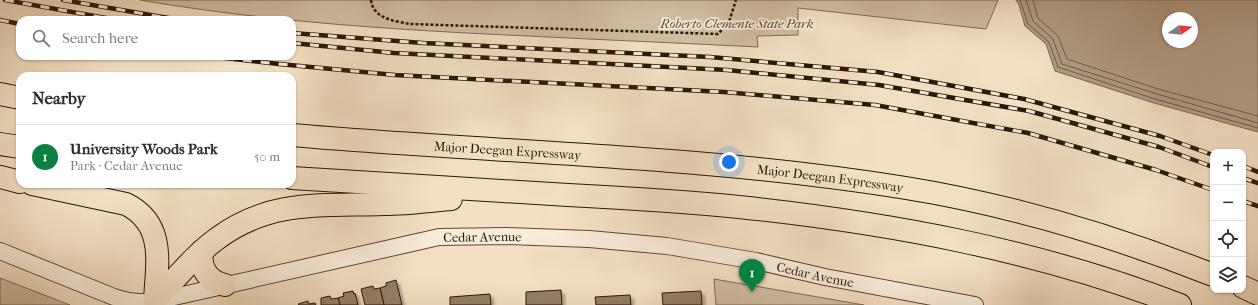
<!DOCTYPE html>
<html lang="en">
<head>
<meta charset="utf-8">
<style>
	:root { --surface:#fff; --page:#f2f2f3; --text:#2b2b33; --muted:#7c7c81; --line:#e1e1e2; --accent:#0b8043 }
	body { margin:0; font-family:"IM FELL French Canon",serif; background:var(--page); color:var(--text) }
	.controls { position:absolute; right:12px; bottom:12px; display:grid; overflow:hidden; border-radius:8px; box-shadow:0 1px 3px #0004 }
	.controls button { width:36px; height:36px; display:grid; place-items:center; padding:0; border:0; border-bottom:1px solid var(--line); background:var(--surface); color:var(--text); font:20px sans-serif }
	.compass { position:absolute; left:1162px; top:12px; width:36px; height:36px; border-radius:50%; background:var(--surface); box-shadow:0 1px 3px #0004; rotate:76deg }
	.you { position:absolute; left:729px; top:162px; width:14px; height:14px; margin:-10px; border:3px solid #fff; border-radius:50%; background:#1a73e8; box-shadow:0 0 0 6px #1a73e833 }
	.badge { display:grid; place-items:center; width:26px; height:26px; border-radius:50%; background:var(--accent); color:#fff; font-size:13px; font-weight:700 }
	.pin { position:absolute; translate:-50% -33px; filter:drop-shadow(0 1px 2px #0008) }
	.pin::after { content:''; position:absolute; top:21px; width:14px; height:12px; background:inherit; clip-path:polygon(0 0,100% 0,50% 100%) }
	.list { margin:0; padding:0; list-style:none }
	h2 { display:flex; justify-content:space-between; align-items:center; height:52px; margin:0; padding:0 16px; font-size:17px }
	h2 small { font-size:13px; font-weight:400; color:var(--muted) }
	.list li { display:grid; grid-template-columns:26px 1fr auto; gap:12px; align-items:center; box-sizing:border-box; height:64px; padding:0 16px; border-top:1px solid var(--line) }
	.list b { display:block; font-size:15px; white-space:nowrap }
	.list p { margin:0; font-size:13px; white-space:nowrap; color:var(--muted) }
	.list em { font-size:13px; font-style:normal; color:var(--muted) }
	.icon { flex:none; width:22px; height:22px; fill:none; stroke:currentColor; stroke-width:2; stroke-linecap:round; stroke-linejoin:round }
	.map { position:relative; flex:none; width:1258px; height:305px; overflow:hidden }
	.search { position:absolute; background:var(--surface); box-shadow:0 1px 3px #0004; left:16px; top:16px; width:280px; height:44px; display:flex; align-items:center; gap:10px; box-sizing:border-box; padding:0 14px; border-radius:12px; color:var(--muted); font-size:15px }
	.panel { position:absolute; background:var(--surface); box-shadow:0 1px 3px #0004; left:16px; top:72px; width:280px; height:116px; border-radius:12px }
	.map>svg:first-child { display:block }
	.green { fill:#d1bea4; stroke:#7f6a56 }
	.water { fill:#b09b84; stroke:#7c6652; fill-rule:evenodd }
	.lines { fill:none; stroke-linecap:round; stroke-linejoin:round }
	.shore { stroke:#6e5846; stroke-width:1 }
	.building { fill:#947f69; stroke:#2d1607; filter:url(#shadow) }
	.street-casing { stroke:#5e4836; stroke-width:18 }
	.highway-casing { stroke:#2d1607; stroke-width:24 }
	.path { stroke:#2d1607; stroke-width:2.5; stroke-dasharray:3 2; stroke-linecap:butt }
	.street { stroke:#f7ebd9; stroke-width:16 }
	.highway { stroke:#f3e0c4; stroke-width:22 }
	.rail-casing { stroke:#2d1607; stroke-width:4.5 }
	.rail { stroke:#f7ebd9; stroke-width:3; stroke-dasharray:9; stroke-linecap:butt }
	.labels { text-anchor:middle; stroke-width:3.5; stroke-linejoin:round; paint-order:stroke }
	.park-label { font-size:13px; font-style:italic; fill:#5e4836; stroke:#f7ebd9 }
	.street-label { font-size:13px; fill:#2d1607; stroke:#f7ebd9 }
</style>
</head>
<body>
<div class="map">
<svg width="1258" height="305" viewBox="0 0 1258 305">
	<defs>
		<filter id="shadow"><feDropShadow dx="3.5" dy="3.5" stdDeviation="1" flood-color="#0004"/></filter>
	</defs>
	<rect width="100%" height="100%" fill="#f3e0c4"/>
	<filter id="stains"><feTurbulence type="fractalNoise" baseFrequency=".005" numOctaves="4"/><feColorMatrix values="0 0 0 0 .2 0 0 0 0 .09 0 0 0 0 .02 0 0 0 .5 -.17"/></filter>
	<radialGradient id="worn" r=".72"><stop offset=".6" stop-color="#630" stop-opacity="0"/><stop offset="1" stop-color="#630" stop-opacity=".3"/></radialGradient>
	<!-- green -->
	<g class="green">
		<path d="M 140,0 L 998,0 L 986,29 L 798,8 L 798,35 L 757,36 L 758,47 C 681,43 604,40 528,36 C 398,30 268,22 140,0 Z"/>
		<path d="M 0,278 L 70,305 L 0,305 Z"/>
		<path d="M 714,279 L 864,305 L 716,305 Z"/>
	</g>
	<!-- water -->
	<path class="water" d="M 1016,0 L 1258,0 L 1258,132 L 1154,103 L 1055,71 L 1046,44 L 1025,26 L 1019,5 ZM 1168,18 L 1192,18 L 1192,42 L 1168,42 Z"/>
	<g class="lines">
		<!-- shore -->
		<g class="shore">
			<path d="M 1020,0 L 1028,24 L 1049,42 L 1058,67 L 1155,99 L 1258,128"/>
			<path d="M 1026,0 L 1033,21 L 1053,39 L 1062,64 L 1157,94 L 1258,123"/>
			<path d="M 1033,0 L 1038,18 L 1058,36 L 1067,59 L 1158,89 L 1258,116"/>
		</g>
	</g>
	<!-- building -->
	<g class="building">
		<path d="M 396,280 L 402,305 L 384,305 L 380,288 L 386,286 L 386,283 Z"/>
		<path d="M 373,286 L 374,289 L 380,288 L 384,305 L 365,305 L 361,289 Z"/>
		<path d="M 561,290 L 562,305 L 526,305 L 526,292 Z"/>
		<path d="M 353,291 L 354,294 L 355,293 L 358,305 L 340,305 L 338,298 L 344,296 L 343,293 Z"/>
		<path d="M 701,291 L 702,305 L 663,305 L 662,293 Z"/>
		<path d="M 490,294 L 491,305 L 450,305 L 450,297 Z"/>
		<path d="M 630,295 L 631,305 L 596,305 L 595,297 Z"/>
		<path d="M 330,296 L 331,299 L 338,298 L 340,305 L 321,305 L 321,298 Z"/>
		<path d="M 308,301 L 309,304 L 315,303 L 316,305 L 299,305 L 298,304 Z"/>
	</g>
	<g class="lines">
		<defs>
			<g id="street">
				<path id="s1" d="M 0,251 L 114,297 C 139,305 149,302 174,297 L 439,237 L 506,236 L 589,239 L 667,246 L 756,261 L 825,277 L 975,305"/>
			</g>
			<g id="highway">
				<path d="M 0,94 L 20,98"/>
				<path id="s2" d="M 292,135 C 497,153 703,155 906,188 C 1011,205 1114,236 1213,275"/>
				<path d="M 0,144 L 20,147"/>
				<path d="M 0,177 L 20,182"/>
				<path d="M 292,178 C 384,184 476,189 568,195 C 625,198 682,201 739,207 C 890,223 1038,250 1180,305"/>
				<path d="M 32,184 L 126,204 C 166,224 157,263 155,300"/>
				<path d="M 202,251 C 199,267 208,282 225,285"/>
				<path d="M 1243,287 L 1258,294"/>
				<path d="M 155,300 C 175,280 195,254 218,238 C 271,199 323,206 384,204 C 406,204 429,201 451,199"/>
			</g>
		</defs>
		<!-- street casing -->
		<use href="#street" class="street-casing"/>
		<!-- highway casing -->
		<use href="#highway" class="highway-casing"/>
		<!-- path -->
		<path class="path" d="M 371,0 C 373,19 395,21 410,24 L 718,34 L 729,22 L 736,0"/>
		<!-- street -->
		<use href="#street" class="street"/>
		<!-- highway -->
		<use href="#highway" class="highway"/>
		<defs>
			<g id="rail">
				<path d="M 5,0 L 117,20"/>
				<path d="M 63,0 L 180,20"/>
				<path d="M 0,20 L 20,24"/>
				<path d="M 292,33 L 423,43 L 710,57 L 878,72 L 1024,99 L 1160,136 L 1213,155"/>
				<path d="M 292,43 L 394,53 L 727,70 L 879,85 L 1029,111 L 1159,147 L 1213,167"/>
				<path d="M 207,56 L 279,64 L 395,75 L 724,92 L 875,105 L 1028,133 L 1156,170 L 1213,190"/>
				<path d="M 1243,166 L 1258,172"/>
				<path d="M 1243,178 L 1258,183"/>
				<path d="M 1243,201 L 1258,206"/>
			</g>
		</defs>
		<!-- rail casing -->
		<use href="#rail" class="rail-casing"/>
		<!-- rail -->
		<use href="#rail" class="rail"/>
	</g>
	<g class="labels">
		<!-- park labels -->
		<g class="park-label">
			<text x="737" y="28">Roberto Clemente State Park</text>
		</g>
		<!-- street labels -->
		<g class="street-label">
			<text dy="5" stroke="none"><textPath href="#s2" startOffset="216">Major Deegan Expressway</textPath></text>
			<text dy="5" stroke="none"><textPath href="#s2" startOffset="540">Major Deegan Expressway</textPath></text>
			<text dy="5" stroke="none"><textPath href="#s1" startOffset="499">Cedar Avenue</textPath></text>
			<text dy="5" stroke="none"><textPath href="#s1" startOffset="835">Cedar Avenue</textPath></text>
		</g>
	</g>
	<rect width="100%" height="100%" filter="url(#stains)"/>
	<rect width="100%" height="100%" fill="url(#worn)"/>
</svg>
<div class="controls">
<button>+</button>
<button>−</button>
<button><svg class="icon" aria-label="locate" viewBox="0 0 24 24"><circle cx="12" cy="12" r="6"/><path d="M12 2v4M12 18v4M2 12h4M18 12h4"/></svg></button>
<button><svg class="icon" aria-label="layers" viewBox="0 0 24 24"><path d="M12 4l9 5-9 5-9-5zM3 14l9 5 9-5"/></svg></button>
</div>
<svg class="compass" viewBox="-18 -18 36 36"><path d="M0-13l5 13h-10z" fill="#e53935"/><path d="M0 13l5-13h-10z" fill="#7c7c81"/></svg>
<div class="you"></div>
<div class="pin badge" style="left:752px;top:292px">1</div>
<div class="search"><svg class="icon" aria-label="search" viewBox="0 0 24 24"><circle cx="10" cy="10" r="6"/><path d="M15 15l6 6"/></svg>Search here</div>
<section class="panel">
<h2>Nearby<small></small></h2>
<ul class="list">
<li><span class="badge">1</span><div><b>University Woods Park</b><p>Park · Cedar Avenue</p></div><em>50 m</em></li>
</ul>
</section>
</div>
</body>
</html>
